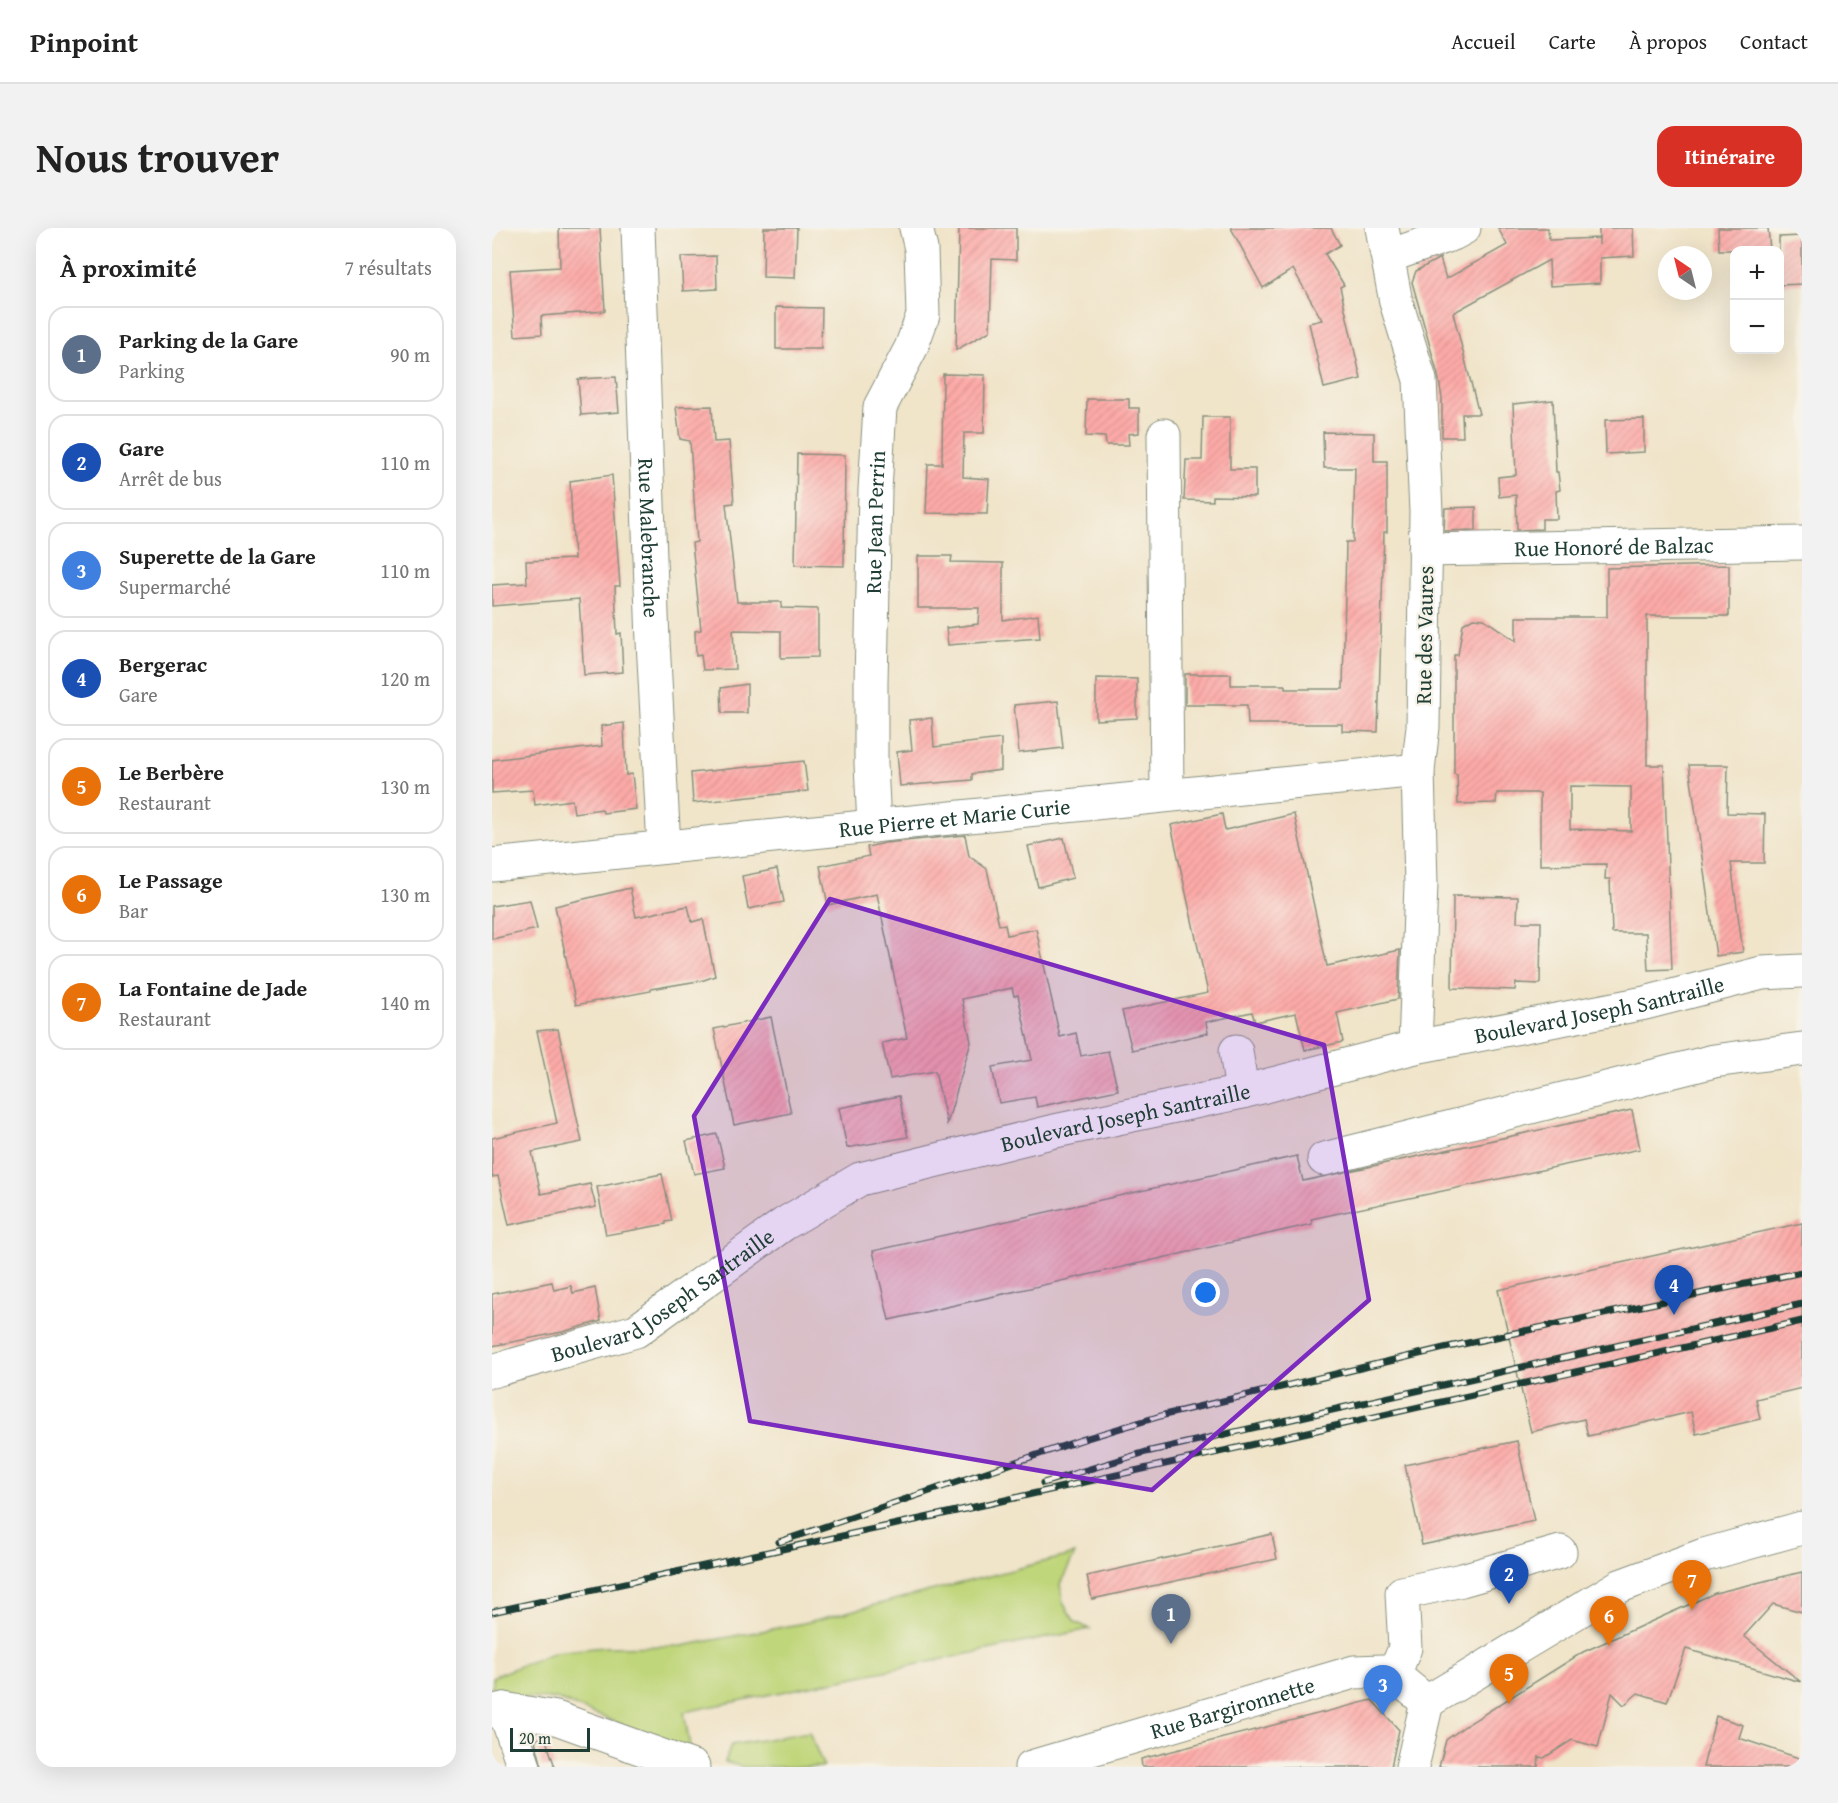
<!DOCTYPE html>
<html lang="fr">
<head>
<meta charset="utf-8">
<style>
	:root { --surface:#fff; --page:#f2f2f2; --text:#222; --muted:#767676; --line:#e0e0e0; --accent:#d93025 }
	body { margin:0; font-family:"Gentium Book Plus",serif; background:var(--page); color:var(--text) }
	.controls { position:absolute; right:18px; top:18px; display:grid; overflow:hidden; border-radius:12px; box-shadow:0 6px 24px #0002 }
	.controls button { width:54px; height:54px; display:grid; place-items:center; padding:0; border:0; border-bottom:2px solid var(--line); background:var(--surface); color:var(--text); font:30px sans-serif }
	.compass { position:absolute; left:1166px; top:18px; width:54px; height:54px; border-radius:50%; background:var(--surface); box-shadow:0 6px 24px #0002; rotate:325deg }
	.scale { position:absolute; left:18px; bottom:15px; width:80px; box-sizing:border-box; padding-left:6px; border:3px solid #1f3d34; border-top:0; font-size:16px; line-height:21px; white-space:nowrap; color:#1f3d34; -webkit-text-stroke:4px #f7f3e8; paint-order:stroke }
	.you { position:absolute; left:714px; top:1065px; width:21px; height:21px; margin:-15px; border:4px solid #fff; border-radius:50%; background:#1a73e8; box-shadow:0 0 0 9px #1a73e833 }
	.badge { display:grid; place-items:center; width:39px; height:39px; border-radius:50%; background:var(--accent); color:#fff; font-size:20px; font-weight:700 }
	.pin { position:absolute; translate:-50% -50px; filter:drop-shadow(0 2px 3px #0008) }
	.pin::after { content:''; position:absolute; top:32px; width:21px; height:18px; background:inherit; clip-path:polygon(0 0,100% 0,50% 100%) }
	.list { margin:0; padding:0; list-style:none }
	h2 { display:flex; justify-content:space-between; align-items:center; height:78px; margin:0; padding:0 24px; font-size:26px }
	h2 small { font-size:20px; font-weight:400; color:var(--muted) }
	.list li { display:grid; grid-template-columns:39px 1fr auto; gap:18px; align-items:center; box-sizing:border-box; height:96px; margin:0 12px 12px; padding:0 12px; border:2px solid var(--line); border-radius:18px }
	.list b { display:block; font-size:22px; white-space:nowrap }
	.list p { margin:0; font-size:20px; white-space:nowrap; color:var(--muted) }
	.list em { font-size:20px; font-style:normal; color:var(--muted) }
	.map { position:relative; flex:none; width:1310px; height:1539px; overflow:hidden; border-radius:18px }
	header { display:flex; align-items:center; gap:36px; box-sizing:border-box; height:84px; padding:0 30px; background:var(--surface); border-bottom:2px solid var(--line) }
	header strong { font-size:28px }
	nav { display:flex; gap:33px; margin-inline-start:auto; font-size:21px }
	.intro { display:flex; align-items:center; justify-content:space-between; box-sizing:border-box; height:144px; padding:0 36px }
	h1 { margin:0; font-size:42px }
	.button { padding:15px 27px; border-radius:18px; background:var(--accent); color:#fff; font-size:21px; font-weight:700 }
	main { display:flex; gap:36px; padding:0 36px }
	aside { flex:1; background:var(--surface); border-radius:18px; box-shadow:0 6px 24px #0002 }
	.map>svg:first-child { display:block }
	.grass { fill:#c0d67a; stroke:#708a57; stroke-width:1.5 }
	.building { fill:url(#building-hatch); fill-rule:evenodd }
	.lines { fill:none; stroke-linecap:round; stroke-linejoin:round }
	.minor-casing { stroke:#88907e; stroke-width:35 }
	.minor { stroke:#fff; stroke-width:33 }
	.rail-casing { stroke:#1f3d34; stroke-width:7 }
	.rail { stroke:#f7f3e8; stroke-width:4.5; stroke-dasharray:14; stroke-linecap:butt }
	.marked { fill:#7b2cbf; fill-opacity:0.2; stroke:#7b2cbf; stroke-width:4.5; stroke-linejoin:round }
	.labels { text-anchor:middle; stroke-width:5; stroke-linejoin:round; paint-order:stroke }
	.street-label { font-size:22px; fill:#1f3d34; stroke:#f7f3e8 }
</style>
</head>
<body>
<header>
<strong>Pinpoint</strong>
<nav><a>Accueil</a><a>Carte</a><a>À propos</a><a>Contact</a></nav>
</header>
<div class="intro"><h1>Nous trouver</h1><a class="button">Itinéraire</a></div>
<main>
<aside>
<h2>À proximité<small>7 résultats</small></h2>
<ul class="list">
<li><span class="badge" style="background:#5c6f8a">1</span><div><b>Parking de la Gare</b><p>Parking</p></div><em>90 m</em></li>
<li><span class="badge" style="background:#1a4fb4">2</span><div><b>Gare</b><p>Arrêt de bus</p></div><em>110 m</em></li>
<li><span class="badge" style="background:#3f7fe0">3</span><div><b>Superette de la Gare</b><p>Supermarché</p></div><em>110 m</em></li>
<li><span class="badge" style="background:#1a4fb4">4</span><div><b>Bergerac</b><p>Gare</p></div><em>120 m</em></li>
<li><span class="badge" style="background:#e8710a">5</span><div><b>Le Berbère</b><p>Restaurant</p></div><em>130 m</em></li>
<li><span class="badge" style="background:#e8710a">6</span><div><b>Le Passage</b><p>Bar</p></div><em>130 m</em></li>
<li><span class="badge" style="background:#e8710a">7</span><div><b>La Fontaine de Jade</b><p>Restaurant</p></div><em>140 m</em></li>
</ul>
</aside>
<div class="map">
<svg width="1310" height="1539" viewBox="0 0 1310 1539">
	<defs>
		<pattern id="building-hatch" width="6" height="6" patternUnits="userSpaceOnUse" patternTransform="scale(1.5)"><rect width="6" height="6" fill="#fdaaa8"/><path d="M-1 1l2-2M0 6l6-6M5 7l2-2" fill="none" stroke="#d89391"/></pattern>
	</defs>
	<rect width="100%" height="100%" fill="#f7f3e8"/>
	<filter id="ink" filterUnits="userSpaceOnUse"><feTurbulence type="fractalNoise" baseFrequency=".0167" numOctaves="2"/><feDisplacementMap in="SourceGraphic" scale="12" xChannelSelector="R" yChannelSelector="G"/><feConvolveMatrix kernelMatrix="1 2 1 2 8 2 1 2 1" color-interpolation-filters="sRGB"/></filter>
	<filter id="wash" filterUnits="userSpaceOnUse"><feTurbulence type="fractalNoise" baseFrequency=".008" numOctaves="4" result="noise"/><feDisplacementMap in="SourceGraphic" scale="24" xChannelSelector="R" yChannelSelector="G"/><feGaussianBlur stdDeviation="1.35" result="paint"/><feColorMatrix in="noise" values="0 0 0 0 0 0 0 0 0 0 0 0 0 0 0 0 0 1.4 0 .05"/><feComposite in="paint" operator="in"/></filter>
	<g filter="url(#wash)">
		<rect width="100%" height="100%" fill="#f0e4c9"/>
		<!-- grass -->
		<g class="grass">
			<path d="M 583,1326 L 568,1356 L 571,1375 L 583,1394 L 598,1401 L 192,1484 L 199,1524 L 65,1471 L 0,1469 L 0,1449 L 63,1424 L 112,1419 L 190,1418 L 312,1395 Z"/>
			<path d="M 317,1504 L 332,1539 L 251,1539 L 233,1534 L 239,1517 Z"/>
		</g>
		<g id="blocks">
			<!-- building -->
			<g class="building">
				<path d="M 67,0 L 108,0 L 113,83 L 49,88 L 50,106 L 23,108 L 18,42 L 68,39 Z"/>
				<path d="M 272,0 L 305,0 L 303,50 L 271,49 Z"/>
				<path d="M 467,0 L 524,0 L 524,32 L 500,31 L 498,103 L 464,122 Z"/>
				<path d="M 739,0 L 839,0 L 848,17 L 833,26 L 852,57 L 848,59 L 869,151 L 832,160 L 817,95 L 830,92 L 801,41 L 771,60 Z"/>
				<path d="M 1006,0 L 1056,0 L 1057,12 L 1107,10 L 1107,17 L 1107,0 L 1141,0 L 1142,28 L 1108,30 L 1108,55 L 1058,58 L 1057,32 L 961,85 L 987,186 L 970,186 L 971,209 L 950,209 L 950,170 L 946,147 L 920,54 L 924,43 L 946,31 L 948,30 L 954,51 L 1015,17 Z"/>
				<path d="M 1226,0 L 1276,0 L 1278,22 L 1227,22 Z"/>
				<path d="M 1310,8 L 1310,56 L 1287,57 L 1287,9 Z"/>
				<path d="M 224,28 L 225,61 L 191,63 L 189,29 Z"/>
				<path d="M 284,79 L 330,80 L 329,121 L 284,121 Z"/>
				<path d="M 451,146 L 493,147 L 492,205 L 472,205 L 471,249 L 497,251 L 495,286 L 434,285 L 436,236 L 450,236 Z"/>
				<path d="M 124,149 L 127,184 L 89,187 L 86,151 Z"/>
				<path d="M 595,171 L 637,171 L 637,180 L 647,180 L 647,205 L 636,206 L 637,217 L 614,217 L 613,209 L 594,208 Z"/>
				<path d="M 1061,172 L 1064,244 L 1066,244 L 1068,262 L 1064,263 L 1065,291 L 1050,291 L 1050,301 L 1025,302 L 1024,267 L 1007,269 L 1006,249 L 1024,247 L 1021,176 Z"/>
				<path d="M 220,178 L 222,214 L 237,213 L 242,275 L 234,276 L 245,374 L 290,374 L 289,380 L 326,381 L 326,429 L 289,430 L 289,403 L 241,402 L 243,441 L 211,442 L 209,427 L 204,428 L 203,403 L 209,402 L 200,315 L 205,314 L 198,213 L 188,211 L 184,179 Z"/>
				<path d="M 711,189 L 738,189 L 738,241 L 763,241 L 763,269 L 721,268 L 721,273 L 692,272 L 694,232 L 710,232 Z"/>
				<path d="M 1152,191 L 1152,224 L 1114,226 L 1113,192 Z"/>
				<path d="M 831,204 L 882,205 L 882,233 L 895,233 L 895,304 L 892,304 L 886,504 L 850,503 L 850,496 L 756,496 L 755,477 L 693,477 L 693,446 L 739,446 L 739,457 L 793,457 L 793,461 L 851,461 L 854,314 L 861,314 L 863,240 L 832,240 Z"/>
				<path d="M 305,226 L 353,227 L 352,338 L 303,337 Z"/>
				<path d="M 120,247 L 128,358 L 123,358 L 125,406 L 129,405 L 131,444 L 92,447 L 87,371 L 0,378 L 0,357 L 35,355 L 34,333 L 82,331 L 78,253 Z"/>
				<path d="M 984,279 L 984,302 L 952,303 L 953,280 Z"/>
				<path d="M 426,328 L 460,328 L 459,334 L 511,335 L 511,392 L 546,387 L 548,410 L 456,417 L 454,400 L 486,396 L 487,380 L 426,380 Z"/>
				<path d="M 1237,337 L 1237,388 L 1155,388 L 1155,537 L 1172,537 L 1180,741 L 1156,742 L 1154,705 L 1120,705 L 1118,651 L 1113,651 L 1114,636 L 1048,637 L 1048,565 L 1005,565 L 1004,575 L 966,576 L 965,547 L 962,546 L 962,427 L 966,427 L 971,396 L 981,390 L 992,391 L 1024,413 L 1024,389 L 1115,389 L 1115,340 ZM 1078,558 L 1139,559 L 1139,603 L 1078,601 Z"/>
				<path d="M 604,450 L 645,451 L 645,490 L 604,492 Z"/>
				<path d="M 255,456 L 255,485 L 230,485 L 229,460 Z"/>
				<path d="M 566,473 L 571,520 L 527,525 L 522,477 Z"/>
				<path d="M 440,490 L 442,519 L 509,511 L 509,542 L 480,546 L 480,552 L 408,558 L 405,524 L 420,522 L 417,492 Z"/>
				<path d="M 132,495 L 134,547 L 140,546 L 144,581 L 111,585 L 110,581 L 82,585 L 80,572 L 43,577 L 41,562 L 0,565 L 0,532 L 110,518 L 109,498 Z"/>
				<path d="M 312,533 L 316,563 L 201,575 L 199,545 Z"/>
				<path d="M 1197,537 L 1236,537 L 1235,585 L 1273,586 L 1272,635 L 1239,635 L 1251,724 L 1224,728 Z"/>
				<path d="M 730,586 L 733,602 L 802,586 L 835,738 L 908,722 L 906,771 L 845,785 L 851,814 L 813,822 L 804,785 L 763,794 L 760,784 L 714,794 L 716,805 L 640,822 L 630,783 L 716,765 L 679,597 Z"/>
				<path d="M 473,607 L 477,628 L 495,641 L 507,697 L 513,696 L 515,707 L 544,701 L 568,809 L 584,805 L 589,828 L 616,823 L 626,862 L 545,879 L 543,869 L 507,875 L 500,839 L 540,832 L 526,767 L 522,768 L 520,760 L 470,771 L 479,814 L 455,896 L 443,843 L 398,851 L 390,815 L 415,810 L 385,666 L 336,677 L 328,638 L 377,628 L 375,619 L 393,615 Z"/>
				<path d="M 572,610 L 581,650 L 546,659 L 536,618 Z"/>
				<path d="M 285,641 L 292,674 L 256,681 L 250,648 Z"/>
				<path d="M 138,660 L 144,689 L 196,678 L 200,694 L 211,691 L 223,748 L 212,752 L 159,761 L 159,763 L 84,777 L 63,678 Z"/>
				<path d="M 961,668 L 1026,669 L 1025,694 L 1049,694 L 1048,756 L 1024,755 L 1023,762 L 960,760 Z"/>
				<path d="M 38,672 L 45,701 L 0,711 L 0,678 Z"/>
				<path d="M 279,789 L 299,885 L 242,897 L 222,801 Z"/>
				<path d="M 66,801 L 90,914 L 40,924 L 49,966 L 98,956 L 104,979 L 17,997 L 6,948 L 0,949 L 0,910 L 65,895 L 45,803 Z"/>
				<path d="M 407,868 L 416,909 L 355,920 L 347,880 Z"/>
				<path d="M 1140,882 L 1148,921 L 819,991 L 820,996 L 397,1092 L 381,1023 L 805,928 L 811,953 Z"/>
				<path d="M 225,906 L 233,940 L 202,946 L 194,913 Z"/>
				<path d="M 170,946 L 180,993 L 174,994 L 174,996 L 114,1007 L 105,959 Z"/>
				<path d="M 1310,995 L 1310,1160 L 1264,1171 L 1268,1191 L 1204,1206 L 1199,1184 L 1096,1208 L 1092,1191 L 1039,1204 L 1006,1062 Z"/>
				<path d="M 60,1054 L 62,1062 L 79,1058 L 81,1065 L 103,1060 L 109,1093 L 70,1104 L 0,1118 L 0,1066 Z"/>
				<path d="M 1025,1213 L 1042,1293 L 930,1317 L 913,1237 Z"/>
				<path d="M 780,1306 L 785,1331 L 600,1371 L 595,1348 Z"/>
				<path d="M 1310,1344 L 1310,1384 L 1281,1376 L 1252,1408 L 1309,1454 L 1194,1421 L 1175,1474 L 1146,1465 L 1132,1477 L 1120,1465 L 1106,1519 L 1080,1512 L 1052,1530 L 1047,1529 L 1046,1539 L 947,1539 L 954,1512 L 973,1498 L 1091,1424 L 1223,1365 Z"/>
				<path d="M 880,1472 L 907,1502 L 899,1539 L 650,1539 L 649,1531 Z"/>
				<path d="M 1224,1488 L 1251,1497 L 1247,1510 L 1310,1531 L 1310,1539 L 1211,1539 Z"/>
				<path d="M 53,1509 L 63,1539 L 50,1539 L 43,1512 Z"/>
			</g>
		</g>
	</g>
	<g filter="url(#ink)">
		<use href="#blocks" fill-opacity="0" stroke="#88907e" stroke-width="1.5"/>
		<g class="lines">
			<defs>
				<g id="minor">
					<path id="s1" d="M 146,0 L 161,413 L 172,619"/>
					<path d="M 890,0 L 904,74 L 928,152 L 934,284 L 931,499 L 926,542 L 929,656 L 923,819"/>
					<path d="M 897,28 L 961,6 L 972,0"/>
					<path d="M 672,207 L 675,567"/>
					<path id="s2" d="M 933,322 L 1310,315"/>
					<path id="s3" d="M 382,598 L 379,536 L 379,455 L 383,262 L 388,179 L 419,120 L 431,87 L 429,21 L 424,0"/>
					<path id="s4" d="M 0,637 L 926,542"/>
					<path d="M 744,823 L 750,864"/>
					<path d="M 832,931 L 1222,833 L 1310,821"/>
					<path id="s5" d="M 0,1143 L 144,1103 L 292,996 L 368,951 L 563,903 L 750,864 L 923,819 L 1153,775 L 1270,745 L 1310,743"/>
					<path d="M 902,1447 L 913,1420 L 910,1365 L 970,1352 L 1068,1324"/>
					<path d="M 935,1474 L 1128,1358 L 1212,1327 L 1310,1300"/>
					<path d="M 12,1481 L 32,1539"/>
					<path d="M 0,1483 L 12,1481 L 64,1490 L 201,1539"/>
					<path id="s6" d="M 539,1539 L 862,1444 L 891,1443 L 902,1447 L 935,1474"/>
					<path d="M 920,1539 L 935,1474"/>
				</g>
			</defs>
			<!-- minor casing -->
			<use href="#minor" class="minor-casing"/>
			<!-- minor -->
			<use href="#minor" class="minor"/>
			<defs>
				<g id="rail">
					<path d="M 551,1255 L 654,1224 L 1310,1076"/>
					<path d="M 287,1314 L 592,1211 L 672,1187 L 952,1120 L 1310,1044"/>
					<path d="M 0,1384 L 442,1288 L 1310,1093"/>
				</g>
			</defs>
			<!-- rail casing -->
			<use href="#rail" class="rail-casing"/>
			<!-- rail -->
			<use href="#rail" class="rail"/>
		</g>
	</g>
	<!-- marked area -->
	<path class="marked" d="M 338,671 L 832,817 L 877,1072 L 660,1262 L 258,1193 L 202,888 Z"/>
	<g class="labels">
		<!-- street labels -->
		<g class="street-label">
			<text dy="8" stroke="none"><textPath href="#s3" startOffset="304">Rue Jean Perrin</textPath></text>
			<text dy="8" stroke="none"><textPath href="#s1" startOffset="310">Rue Malebranche</textPath></text>
			<text dy="8" stroke="none"><textPath href="#s2" startOffset="189">Rue Honoré de Balzac</textPath></text>
			<text transform="translate(932 407) rotate(-89)" y="8">Rue des Vaures</text>
			<text dy="8" stroke="none"><textPath href="#s4" startOffset="465">Rue Pierre et Marie Curie</textPath></text>
			<text dy="8" stroke="none"><textPath href="#s5" startOffset="1179">Boulevard Joseph Santraille</textPath></text>
			<text dy="8" stroke="none"><textPath href="#s5" startOffset="693">Boulevard Joseph Santraille</textPath></text>
			<text dy="8" stroke="none"><textPath href="#s5" startOffset="189">Boulevard Joseph Santraille</textPath></text>
			<text dy="8" stroke="none"><textPath href="#s6" startOffset="210">Rue Bargironnette</textPath></text>
		</g>
	</g>
</svg>
<div class="controls">
<button>+</button>
<button>−</button>
</div>
<svg class="compass" viewBox="-18 -18 36 36"><path d="M0-13l5 13h-10z" fill="#e53935"/><path d="M0 13l5-13h-10z" fill="#767676"/></svg>
<div class="scale">20 m</div>
<div class="you"></div>
<div class="pin badge" style="left:679px;top:1416px;background:#5c6f8a">1</div>
<div class="pin badge" style="left:1017px;top:1376px;background:#1a4fb4">2</div>
<div class="pin badge" style="left:891px;top:1487px;background:#3f7fe0">3</div>
<div class="pin badge" style="left:1182px;top:1087px;background:#1a4fb4">4</div>
<div class="pin badge" style="left:1017px;top:1476px;background:#e8710a">5</div>
<div class="pin badge" style="left:1117px;top:1418px;background:#e8710a">6</div>
<div class="pin badge" style="left:1200px;top:1382px;background:#e8710a">7</div>
</div>
</main>
</body>
</html>
